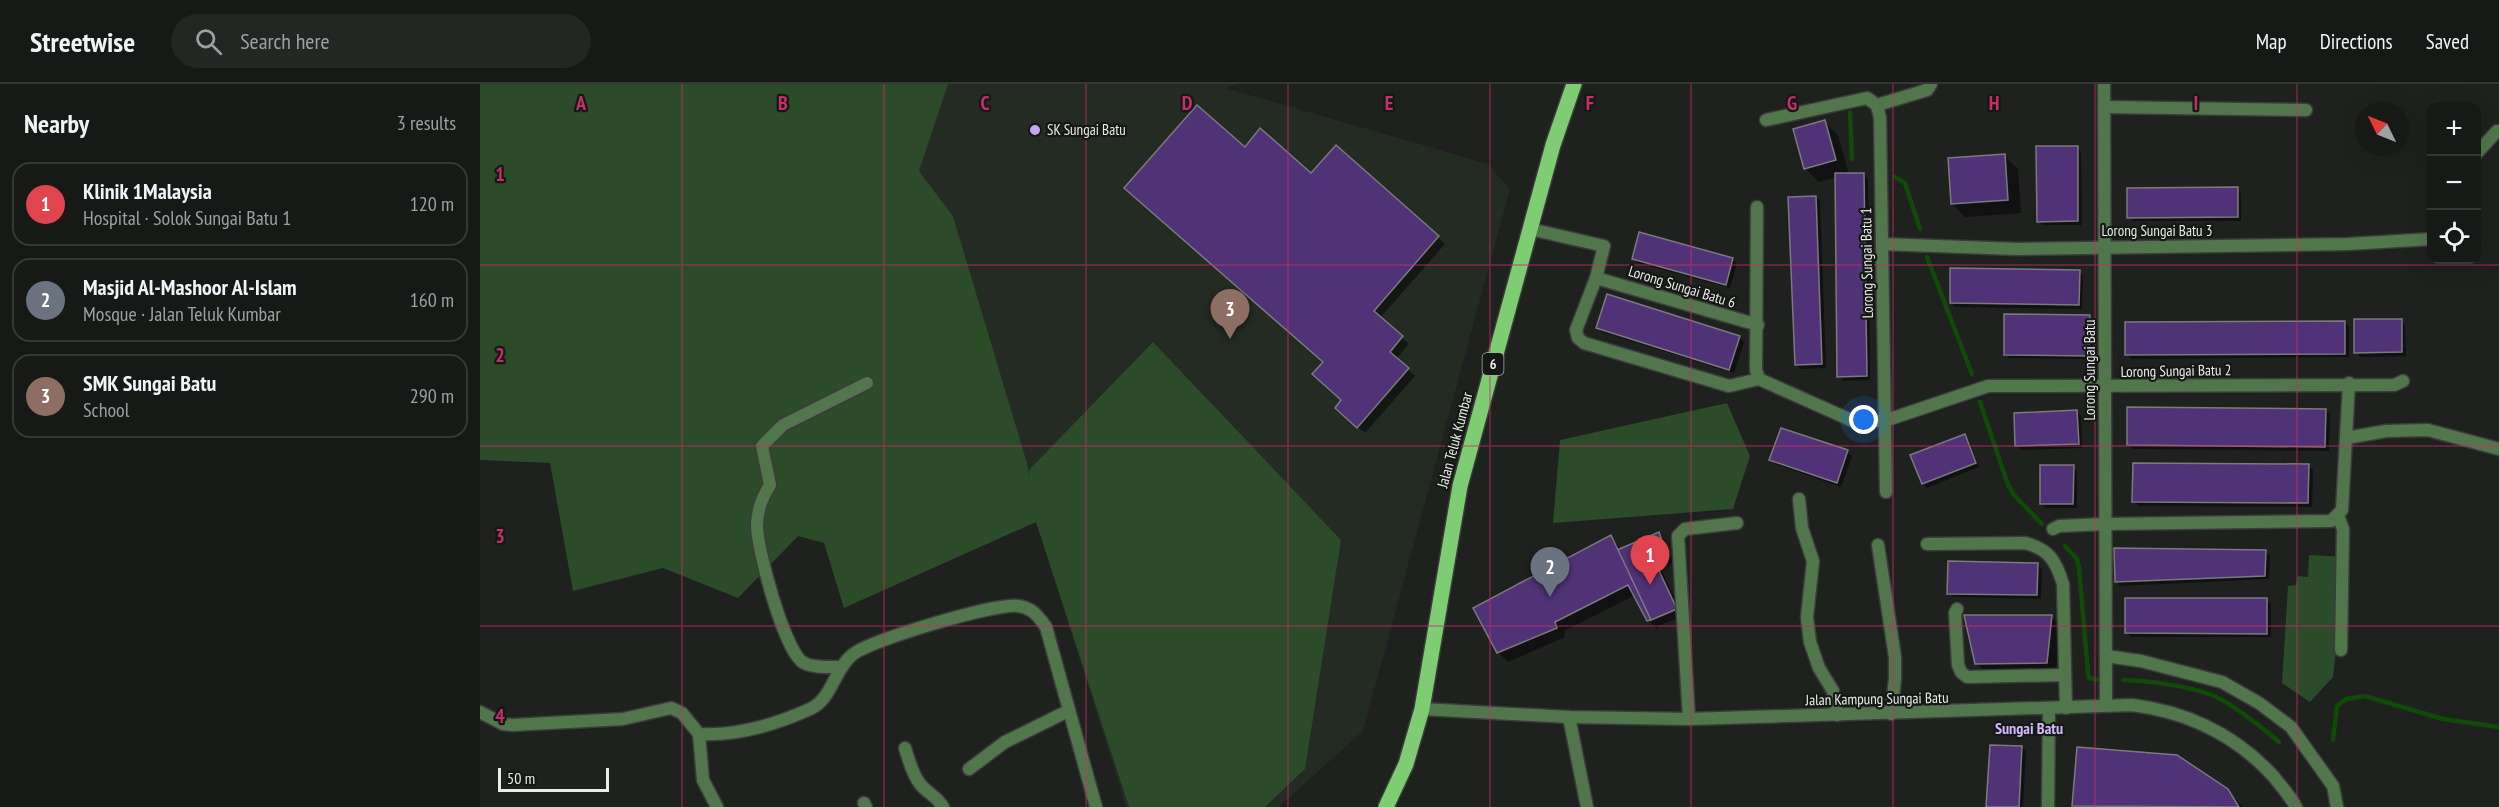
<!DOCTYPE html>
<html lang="en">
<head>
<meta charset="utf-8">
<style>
	:root { --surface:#161916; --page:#232623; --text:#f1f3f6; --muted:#9ea0a1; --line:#353835; --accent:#db2777 }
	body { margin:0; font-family:"PT Sans Narrow",sans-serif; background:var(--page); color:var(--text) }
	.controls { position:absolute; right:18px; top:18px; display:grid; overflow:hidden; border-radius:12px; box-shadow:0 6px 24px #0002 }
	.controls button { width:54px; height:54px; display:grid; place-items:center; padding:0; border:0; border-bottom:2px solid var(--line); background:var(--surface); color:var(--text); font:30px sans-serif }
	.compass { position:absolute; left:1875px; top:18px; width:54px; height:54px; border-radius:50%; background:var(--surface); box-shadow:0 6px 24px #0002; rotate:313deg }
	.scale { position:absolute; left:18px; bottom:15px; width:111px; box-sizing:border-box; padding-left:6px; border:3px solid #eaecea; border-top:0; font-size:16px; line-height:21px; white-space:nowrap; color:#eaecea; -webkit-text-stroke:4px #151815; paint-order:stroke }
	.you { position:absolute; left:1384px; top:336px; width:21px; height:21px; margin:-15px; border:4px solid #fff; border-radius:50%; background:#1a73e8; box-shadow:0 0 0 9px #1a73e833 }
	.badge { display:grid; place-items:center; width:39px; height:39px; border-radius:50%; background:var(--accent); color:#fff; font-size:20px; font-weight:700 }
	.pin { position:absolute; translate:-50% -50px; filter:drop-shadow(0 2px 3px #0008) }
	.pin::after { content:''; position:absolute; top:32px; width:21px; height:18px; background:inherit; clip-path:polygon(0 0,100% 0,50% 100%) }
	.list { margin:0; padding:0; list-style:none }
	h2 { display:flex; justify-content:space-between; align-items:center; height:78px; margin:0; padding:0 24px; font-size:26px }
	h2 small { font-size:20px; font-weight:400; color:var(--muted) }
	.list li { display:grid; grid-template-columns:39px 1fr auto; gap:18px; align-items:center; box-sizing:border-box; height:84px; margin:0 12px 12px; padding:0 12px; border:2px solid var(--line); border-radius:18px }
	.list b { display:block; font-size:22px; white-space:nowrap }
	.list p { margin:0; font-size:20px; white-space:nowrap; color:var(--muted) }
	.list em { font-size:20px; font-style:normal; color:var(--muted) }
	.icon { flex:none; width:33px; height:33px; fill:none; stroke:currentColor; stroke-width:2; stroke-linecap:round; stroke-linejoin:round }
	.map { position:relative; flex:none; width:2019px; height:723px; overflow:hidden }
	header { display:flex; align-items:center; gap:36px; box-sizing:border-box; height:84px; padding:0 30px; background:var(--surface); border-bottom:2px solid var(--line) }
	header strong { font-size:28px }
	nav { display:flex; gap:33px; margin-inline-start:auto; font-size:21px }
	.search { width:420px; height:54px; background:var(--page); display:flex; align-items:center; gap:15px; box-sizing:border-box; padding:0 21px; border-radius:33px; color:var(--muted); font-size:22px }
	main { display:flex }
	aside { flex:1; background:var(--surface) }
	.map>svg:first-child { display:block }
	.built { fill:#242b23 }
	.green { fill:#2c4b28 }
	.shadow { fill:#0007 }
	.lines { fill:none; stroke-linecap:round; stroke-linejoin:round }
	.stream { stroke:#0f4a07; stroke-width:4.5 }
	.building { fill:#503377; stroke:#7b797e; stroke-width:1.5 }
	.street-casing { stroke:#3b3d3b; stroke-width:15 }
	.primary-casing { stroke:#3b3d3b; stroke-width:18 }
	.street { stroke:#51764c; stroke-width:12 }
	.primary { stroke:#7ecd73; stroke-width:15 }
	.grid { fill:none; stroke:#c62d69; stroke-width:1.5; stroke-opacity:0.55 }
	.poi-dot { fill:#c3a7f2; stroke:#151815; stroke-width:2 }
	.labels { text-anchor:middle; stroke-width:4.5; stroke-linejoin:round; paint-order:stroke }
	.shield { fill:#151815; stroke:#aaacaa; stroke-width:1.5 }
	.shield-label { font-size:14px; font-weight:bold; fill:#eaecea }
	.poi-label { font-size:15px; fill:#eaecea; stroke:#151815; text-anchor:start }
	.street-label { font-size:15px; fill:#eaecea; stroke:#151815 }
	.neighbourhood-label { font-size:16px; font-weight:bold; fill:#d2b8fe; stroke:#151815 }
	.grid-label { font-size:20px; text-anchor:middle; font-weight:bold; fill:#c62d69; stroke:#151815; stroke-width:4.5; stroke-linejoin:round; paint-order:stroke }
</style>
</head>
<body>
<header>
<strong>Streetwise</strong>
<div class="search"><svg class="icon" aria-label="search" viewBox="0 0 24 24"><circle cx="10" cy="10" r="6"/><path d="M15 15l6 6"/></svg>Search here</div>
<nav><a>Map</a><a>Directions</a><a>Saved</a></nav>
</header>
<main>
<aside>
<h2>Nearby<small>3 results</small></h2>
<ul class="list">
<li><span class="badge" style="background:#e0444e">1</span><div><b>Klinik 1Malaysia</b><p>Hospital · Solok Sungai Batu 1</p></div><em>120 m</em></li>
<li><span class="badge" style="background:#6b7280">2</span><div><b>Masjid Al-Mashoor Al-Islam</b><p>Mosque · Jalan Teluk Kumbar</p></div><em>160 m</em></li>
<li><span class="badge" style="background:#8d6e63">3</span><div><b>SMK Sungai Batu</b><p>School</p></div><em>290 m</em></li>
</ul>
</aside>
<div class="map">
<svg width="2019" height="723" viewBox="0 0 2019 723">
	<rect width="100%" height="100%" fill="#1e211e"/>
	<!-- built -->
	<path class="built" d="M 468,0 L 758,0 L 746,4 L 1008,80 L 1030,105 L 883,647 L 799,723 L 646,723 L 556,438 L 549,386 L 473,132 L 439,87 Z"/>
	<!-- green -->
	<g class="green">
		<path d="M 0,0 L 468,0 L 439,87 L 473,132 L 547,379 L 550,394 L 549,386 L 673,258 L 861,456 L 825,685 L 785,723 L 649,723 L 556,438 L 364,524 L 344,459 L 318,452 L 258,514 L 183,484 L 93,507 L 70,379 L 0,376 Z"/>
		<path d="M 1247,319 L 1270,372 L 1253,425 L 1073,439 L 1080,356 Z"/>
		<path d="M 1829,471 L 1866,473 L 1853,593 L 1830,618 L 1802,599 L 1808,502 L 1816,501 L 1818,492 L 1828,493 Z"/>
	</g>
	<!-- shadow -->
	<g class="shadow">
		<path d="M 1344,38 L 1358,51 L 1369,91 L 1384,90 L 1388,95 L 1390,296 L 1363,297 L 1359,292 L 1357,93 L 1339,98 L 1325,84 Z"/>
		<path d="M 856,63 L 965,160 L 900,234 L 929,260 L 916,275 L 935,292 L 885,349 L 863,331 L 863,317 L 844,278 L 765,65 L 831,91 Z"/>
		<path d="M 1597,63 L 1601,68 L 1602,141 L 1563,141 L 1558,137 Z"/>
		<path d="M 1524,72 L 1538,85 L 1541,129 L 1485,133 L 1472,119 Z"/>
		<path d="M 1757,104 L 1761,109 L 1761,137 L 1653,137 L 1648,133 Z"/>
		<path d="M 1335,113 L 1340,117 L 1346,284 L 1321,285 L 1316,281 Z"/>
		<path d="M 1153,175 L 1253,175 L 1257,180 L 1250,204 L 1158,179 Z"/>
		<path d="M 1599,187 L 1603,192 L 1602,225 L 1475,223 L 1471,218 Z"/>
		<path d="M 1609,233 L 1614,237 L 1613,275 L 1529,274 L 1525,270 Z"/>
		<path d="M 1921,236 L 1925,241 L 1926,272 L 1880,273 L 1876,268 Z"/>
		<path d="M 1865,238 L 1869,243 L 1869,273 L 1651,275 L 1647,270 Z"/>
		<path d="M 1118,243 L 1259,253 L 1264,258 L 1254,289 L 1122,248 Z"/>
		<path d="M 1846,326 L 1850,330 L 1849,367 L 1653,365 L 1648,361 Z"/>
		<path d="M 1597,328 L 1601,332 L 1602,364 L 1541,366 L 1537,361 Z"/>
		<path d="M 1484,352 L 1489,356 L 1499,383 L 1447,404 L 1443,400 Z"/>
		<path d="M 1367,368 L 1372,372 L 1361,403 L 1295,380 L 1291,376 Z"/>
		<path d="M 1828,382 L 1833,386 L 1832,423 L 1658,422 L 1654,417 Z"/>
		<path d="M 1593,383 L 1597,387 L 1597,424 L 1566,424 L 1562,420 Z"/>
		<path d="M 1179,450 L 1185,457 L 1193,478 L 1181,485 L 1203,532 L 1178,542 L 1178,546 L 1168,536 L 1155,511 L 1084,547 L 1085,553 L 1028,578 L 1018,568 L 995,525 L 1131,453 L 1141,465 Z"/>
		<path d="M 1785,468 L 1790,472 L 1789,495 L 1640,502 L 1636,497 Z"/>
		<path d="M 1557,480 L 1562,485 L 1561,515 L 1473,513 L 1469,509 Z"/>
		<path d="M 1786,516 L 1791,520 L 1791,553 L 1651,553 L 1646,548 Z"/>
		<path d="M 1571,533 L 1580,542 L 1576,587 L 1506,588 L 1496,579 Z"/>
		<path d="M 1542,663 L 1546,668 L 1543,723 L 1508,723 Z"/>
		<path d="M 1747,706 L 1763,723 L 1593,722 Z"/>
	</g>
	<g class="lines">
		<!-- stream -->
		<g class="stream">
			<path d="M 1370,28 L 1372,75"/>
			<path d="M 1415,93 L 1425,99 L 1440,145"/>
			<path d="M 1447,173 L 1492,290"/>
			<path d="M 1500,318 L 1528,401 L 1534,411 L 1562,440"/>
			<path d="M 1585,462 L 1597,475 L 1599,484 L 1608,589 L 1609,594 L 1620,596"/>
			<path d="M 1643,596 C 1665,596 1714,603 1734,612 C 1754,621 1783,644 1799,658"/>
			<path d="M 1853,656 L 1857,622 L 1866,615 L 1885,612 L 1963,635 L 2019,643"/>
		</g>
	</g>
	<!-- building -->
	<g class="building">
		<path d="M 717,21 L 765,63 L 780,44 L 831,89 L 856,61 L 959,152 L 894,227 L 923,252 L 910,268 L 929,284 L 877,344 L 855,324 L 861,316 L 832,290 L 843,278 L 644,104 Z"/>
		<path d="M 1345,36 L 1356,76 L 1324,85 L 1313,45 Z"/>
		<path d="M 1556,62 L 1598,62 L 1598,137 L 1557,138 Z"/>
		<path d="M 1525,70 L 1528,116 L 1471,120 L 1468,74 Z"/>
		<path d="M 1355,89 L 1384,89 L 1387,292 L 1357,293 Z"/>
		<path d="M 1758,103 L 1758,133 L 1647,134 L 1647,104 Z"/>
		<path d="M 1336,112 L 1342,280 L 1315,281 L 1308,113 Z"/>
		<path d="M 1159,148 L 1253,174 L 1246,201 L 1152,175 Z"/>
		<path d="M 1470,184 L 1600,186 L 1599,221 L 1470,219 Z"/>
		<path d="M 1127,210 L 1260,252 L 1249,286 L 1116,244 Z"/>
		<path d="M 1524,230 L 1610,231 L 1609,272 L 1524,271 Z"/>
		<path d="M 1874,235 L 1922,235 L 1922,268 L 1874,269 Z"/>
		<path d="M 1865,237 L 1865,270 L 1645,271 L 1645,238 Z"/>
		<path d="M 1647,323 L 1846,325 L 1845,363 L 1647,361 Z"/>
		<path d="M 1597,326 L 1599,360 L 1535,362 L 1534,329 Z"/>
		<path d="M 1301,344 L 1368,366 L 1357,399 L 1289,376 Z"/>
		<path d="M 1485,350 L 1496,379 L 1442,400 L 1430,371 Z"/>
		<path d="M 1653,379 L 1829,380 L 1828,419 L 1652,418 Z"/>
		<path d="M 1560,381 L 1594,381 L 1593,420 L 1560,420 Z"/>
		<path d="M 1179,448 L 1187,471 L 1175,478 L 1197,525 L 1171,536 L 1137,466 Z"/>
		<path d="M 1131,451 L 1171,536 L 1167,537 L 1148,501 L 1075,538 L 1077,544 L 1017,569 L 993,524 Z"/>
		<path d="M 1634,464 L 1786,466 L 1785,492 L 1635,498 Z"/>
		<path d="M 1468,477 L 1558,479 L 1557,511 L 1467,510 Z"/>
		<path d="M 1645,514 L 1787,514 L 1787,550 L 1645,549 Z"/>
		<path d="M 1484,531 L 1572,531 L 1567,579 L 1495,580 Z"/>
		<path d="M 1510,661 L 1542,662 L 1539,723 L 1506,723 Z"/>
		<path d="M 1597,663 L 1697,671 L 1748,705 L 1759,723 L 1592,722 Z"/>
	</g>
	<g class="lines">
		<defs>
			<g id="street">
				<path d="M 1624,0 L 1626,621"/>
				<path d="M 1397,21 L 1400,34 L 1406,408"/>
				<path d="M 1397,21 L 1447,6 L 1451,0"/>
				<path d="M 1624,23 L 1826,26"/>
				<path d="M 1286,36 L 1387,14 L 1397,21"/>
				<path d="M 1996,70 L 2017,47"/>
				<path d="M 1277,123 L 1276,286 L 1279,295"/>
				<path d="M 1050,145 L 1124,162 L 1116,194 L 1096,246 L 1098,254 L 1104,259 L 1249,302 L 1279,295"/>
				<path d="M 1402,160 L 1537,165 L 1868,160 L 1952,155"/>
				<path d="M 1116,194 L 1278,241"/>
				<path d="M 1279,295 L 1373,337 L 1404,337 L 1508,302 L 1914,301 L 1923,297"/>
				<path d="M 1866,354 L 1906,347 L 1948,346 L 2019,365"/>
				<path d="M 1319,415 L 1322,444 L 1333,477 L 1327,533 L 1330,558 L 1339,584 L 1353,607 L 1357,631"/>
				<path d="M 1858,432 L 1863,445 L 1861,566"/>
				<path d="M 1573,445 L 1579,442 L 1626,440 L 1851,437 L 1862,426 L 1869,299"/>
				<path d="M 1447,460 L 1545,459 C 1569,465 1576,477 1583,500 L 1586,624"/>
				<path d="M 1398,461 L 1415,573 L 1415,595 L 1411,630"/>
				<path d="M 1477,525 L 1475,529 L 1478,581 L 1481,588 L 1487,593 L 1583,591"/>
				<path d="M 1626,572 L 1661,577 L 1742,598 L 1779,619 L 1811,643 L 1853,702 L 1857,723"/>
				<path d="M 361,583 C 350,583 334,584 324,579 C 305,570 276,462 277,440 C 278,424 282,414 290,401 L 282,362 L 303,341 L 387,299"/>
				<path d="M 942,625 L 1089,633 L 1209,635 L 1652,621 C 1708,628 1756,651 1794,693 C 1802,703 1810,712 1816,723"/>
				<path d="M 0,628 L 23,640 L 33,641 L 143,635 L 191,624 L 202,629 L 219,650 C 256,652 297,640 330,625 C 352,615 354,586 372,571 C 390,556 515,519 538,522 C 553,524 558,532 566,543 L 616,723"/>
				<path d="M 1089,633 L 1107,723"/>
				<path d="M 1209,635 L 1198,452 L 1205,445 L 1257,439"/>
				<path d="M 219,650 L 223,696 L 237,723"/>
				<path d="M 425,664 C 429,676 432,690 440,700 C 447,709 457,712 463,723"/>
				<path d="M 489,685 L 525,658 L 588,627"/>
				<path d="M 384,719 L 386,723"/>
				<path d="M 1568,723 L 1569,625"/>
			</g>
			<path id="primary" d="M 906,723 L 926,680 L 942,625 L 980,402 L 1073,61 L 1094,0"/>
		</defs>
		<!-- street casing -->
		<use href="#street" class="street-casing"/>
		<!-- primary casing -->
		<use href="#primary" class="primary-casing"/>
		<!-- street -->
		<use href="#street" class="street"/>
		<!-- primary -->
		<use href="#primary" class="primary"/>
	</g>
	<!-- grid -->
	<path class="grid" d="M 202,0 L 202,723M 404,0 L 404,723M 606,0 L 606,723M 808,0 L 808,723M 1010,0 L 1010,723M 1211,0 L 1211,723M 1413,0 L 1413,723M 1615,0 L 1615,723M 1817,0 L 1817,723M 0,181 L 2019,181M 0,362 L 2019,362M 0,542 L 2019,542"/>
	<!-- markers -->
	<circle class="poi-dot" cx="555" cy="46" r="6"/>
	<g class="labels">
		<!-- shield labels -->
		<rect class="shield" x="1002.5" y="269" width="21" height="22" rx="4.5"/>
		<g class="shield-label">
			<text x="1013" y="285">6</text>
		</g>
		<!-- poi labels -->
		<g class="poi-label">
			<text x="567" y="51">SK Sungai Batu</text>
		</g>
		<!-- street labels -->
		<g class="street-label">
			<text x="1677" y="152">Lorong Sungai Batu 3</text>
			<text transform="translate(1387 179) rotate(-91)" y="5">Lorong Sungai Batu 1</text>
			<text transform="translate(1202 203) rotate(17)" y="5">Lorong Sungai Batu 6</text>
			<text transform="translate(1610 286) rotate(-90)" y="5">Lorong Sungai Batu</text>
			<text transform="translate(1696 287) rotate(-1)" y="5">Lorong Sungai Batu 2</text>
			<text transform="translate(975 356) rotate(-75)" y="5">Jalan Teluk Kumbar</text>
			<text transform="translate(1397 615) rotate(-1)" y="5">Jalan Kampung Sungai Batu</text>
		</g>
		<!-- neighbourhood labels -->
		<g class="neighbourhood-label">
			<text x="1549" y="650">Sungai Batu</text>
		</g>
	</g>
	<g class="grid-label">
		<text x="101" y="26">A</text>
		<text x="303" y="26">B</text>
		<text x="505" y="26">C</text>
		<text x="707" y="26">D</text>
		<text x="909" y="26">E</text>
		<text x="1110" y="26">F</text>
		<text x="1312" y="26">G</text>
		<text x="1514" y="26">H</text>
		<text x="1716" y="26">I</text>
		<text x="20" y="97">1</text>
		<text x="20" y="278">2</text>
		<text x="20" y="459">3</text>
		<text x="20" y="639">4</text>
	</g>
</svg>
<div class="controls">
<button>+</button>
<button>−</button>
<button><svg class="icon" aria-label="locate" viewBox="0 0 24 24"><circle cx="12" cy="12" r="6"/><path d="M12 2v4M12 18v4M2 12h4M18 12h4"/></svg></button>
</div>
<svg class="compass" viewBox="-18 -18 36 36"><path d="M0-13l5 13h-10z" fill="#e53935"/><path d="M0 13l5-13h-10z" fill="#9ea0a1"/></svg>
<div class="scale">50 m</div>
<div class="you"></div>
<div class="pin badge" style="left:1170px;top:501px;background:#e0444e">1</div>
<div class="pin badge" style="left:1070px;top:513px;background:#6b7280">2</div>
<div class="pin badge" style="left:750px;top:255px;background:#8d6e63">3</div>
</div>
</main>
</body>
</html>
